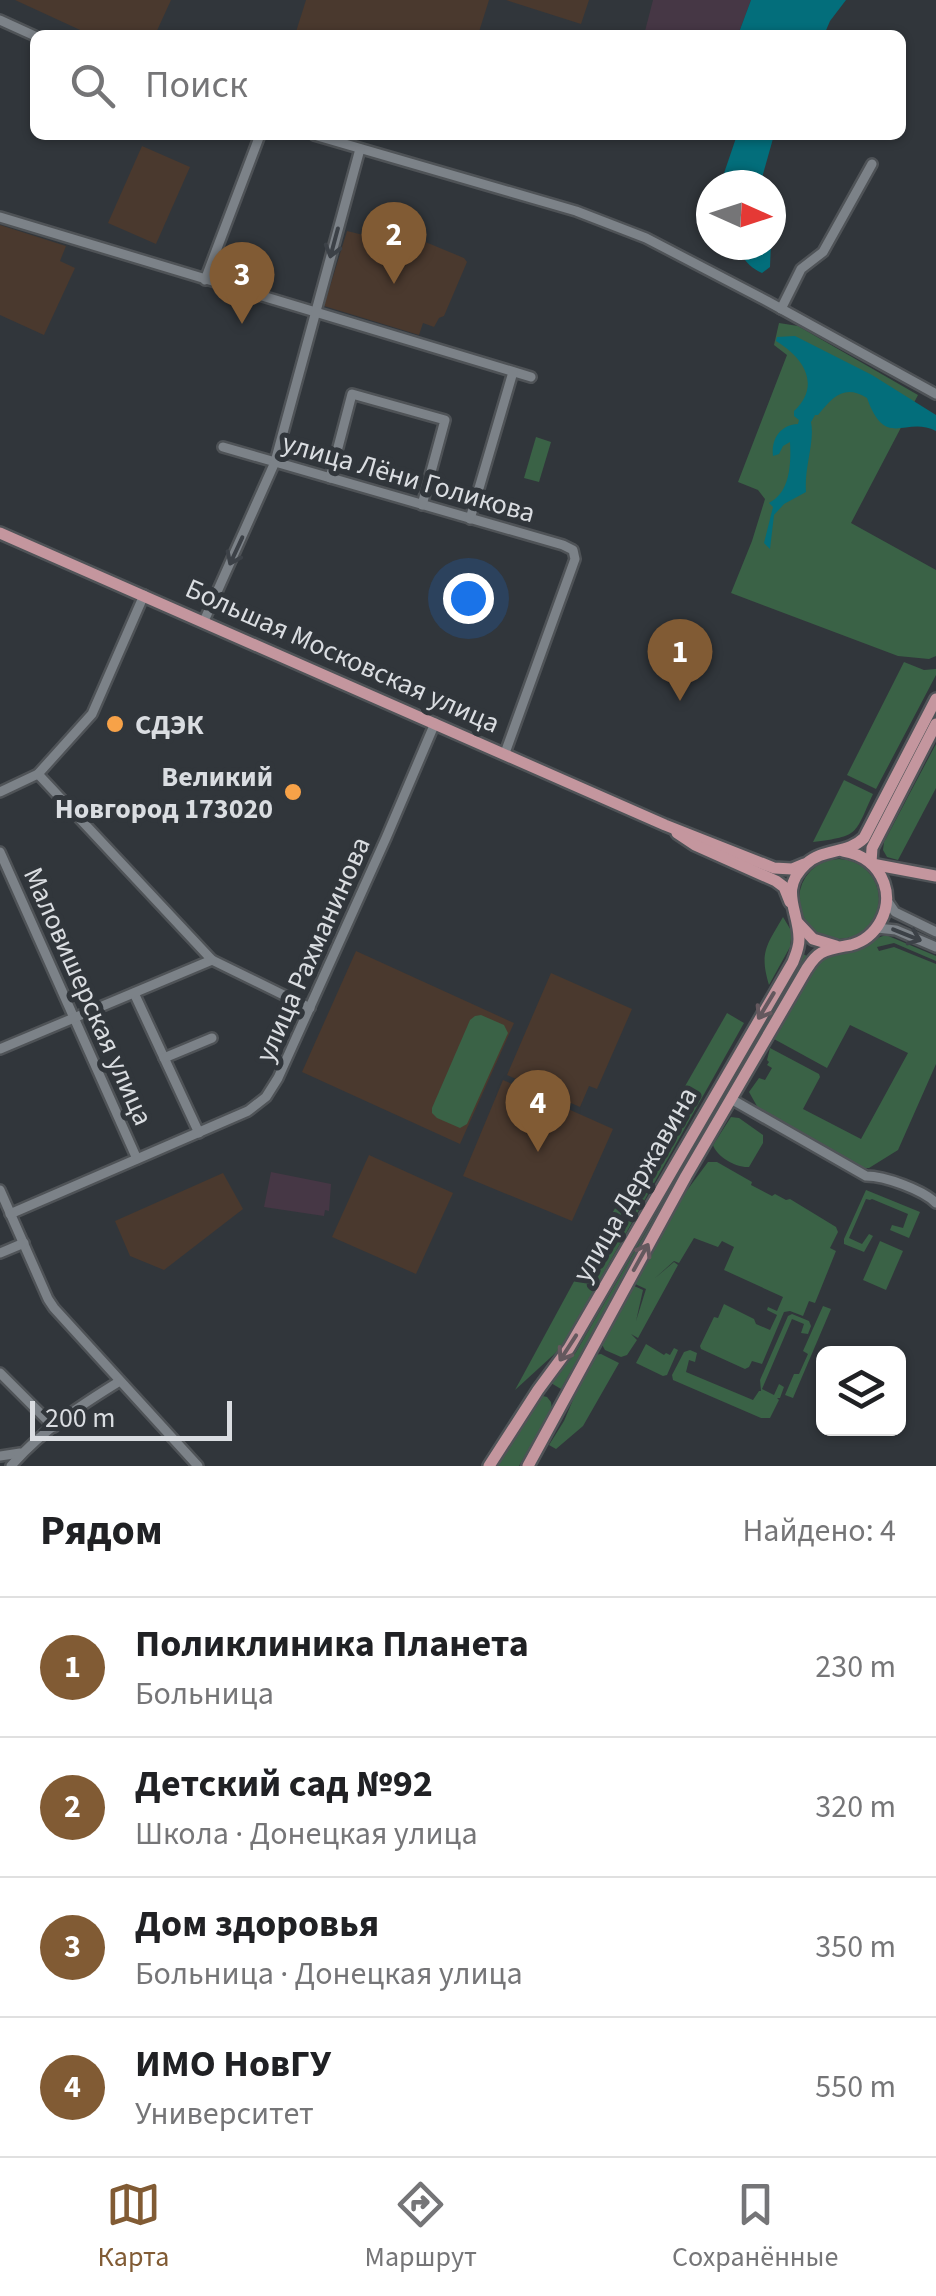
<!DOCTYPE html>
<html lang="ru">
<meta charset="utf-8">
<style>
:root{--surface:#fff;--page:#f2f2f2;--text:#202124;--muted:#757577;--line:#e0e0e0;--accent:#815b34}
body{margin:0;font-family:"Source Sans 3",sans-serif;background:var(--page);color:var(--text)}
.controls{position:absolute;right:30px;bottom:30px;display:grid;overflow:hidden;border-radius:15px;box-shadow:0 2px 8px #0004}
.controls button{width:90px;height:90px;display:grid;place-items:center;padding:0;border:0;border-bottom:2px solid var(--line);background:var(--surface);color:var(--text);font:50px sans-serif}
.compass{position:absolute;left:696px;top:170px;width:90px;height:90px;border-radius:50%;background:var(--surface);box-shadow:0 2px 8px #0004;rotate:93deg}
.scale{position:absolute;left:30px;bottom:25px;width:202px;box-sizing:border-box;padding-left:10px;border:5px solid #dadde1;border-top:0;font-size:28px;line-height:35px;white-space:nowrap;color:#dadde1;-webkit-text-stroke:8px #31363b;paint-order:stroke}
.you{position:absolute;left:468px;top:598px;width:35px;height:35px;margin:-25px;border:8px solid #fff;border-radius:50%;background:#1a73e8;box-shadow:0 0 0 15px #1a73e833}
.badge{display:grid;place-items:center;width:65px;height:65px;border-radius:50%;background:var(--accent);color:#fff;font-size:32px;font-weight:700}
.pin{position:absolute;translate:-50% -82px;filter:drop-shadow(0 2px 5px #0008)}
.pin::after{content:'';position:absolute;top:52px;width:35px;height:30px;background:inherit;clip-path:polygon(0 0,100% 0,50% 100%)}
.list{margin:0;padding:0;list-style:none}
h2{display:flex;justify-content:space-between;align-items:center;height:130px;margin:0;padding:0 40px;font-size:42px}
h2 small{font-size:32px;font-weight:400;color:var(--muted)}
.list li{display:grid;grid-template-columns:65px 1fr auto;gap:30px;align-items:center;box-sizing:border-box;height:140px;padding:0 40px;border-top:2px solid var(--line)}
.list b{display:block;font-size:38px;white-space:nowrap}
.list p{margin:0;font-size:32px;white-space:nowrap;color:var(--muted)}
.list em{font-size:32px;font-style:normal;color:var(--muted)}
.icon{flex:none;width:55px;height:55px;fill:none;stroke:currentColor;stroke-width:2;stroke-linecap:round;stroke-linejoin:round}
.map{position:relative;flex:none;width:936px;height:1466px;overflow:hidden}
.search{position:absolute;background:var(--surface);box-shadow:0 2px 8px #0004;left:30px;right:30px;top:30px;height:110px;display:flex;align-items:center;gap:25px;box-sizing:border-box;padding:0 35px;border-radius:15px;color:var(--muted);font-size:38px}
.sheet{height:690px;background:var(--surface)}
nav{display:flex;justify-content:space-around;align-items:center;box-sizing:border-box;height:140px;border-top:2px solid var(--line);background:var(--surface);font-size:28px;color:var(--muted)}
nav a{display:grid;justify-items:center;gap:5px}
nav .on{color:var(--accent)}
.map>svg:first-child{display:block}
.industrial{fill:#463745}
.education{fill:#4a392e}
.green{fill:#3a6246}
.water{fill:#036e7b}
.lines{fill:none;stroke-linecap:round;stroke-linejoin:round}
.minor-casing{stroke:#4f5357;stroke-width:14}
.major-casing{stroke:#4f5357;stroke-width:16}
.minor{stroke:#7c8288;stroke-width:9}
.major{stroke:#c4969e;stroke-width:11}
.oneway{stroke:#3c4147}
.oneway2{stroke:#64585e}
.poi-dot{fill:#f7a248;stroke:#31363b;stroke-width:4}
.labels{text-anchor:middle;stroke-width:10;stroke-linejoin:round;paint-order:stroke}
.street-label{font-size:28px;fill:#dadde1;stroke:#31363b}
.poi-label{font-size:28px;font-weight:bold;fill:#dadde1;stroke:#31363b;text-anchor:start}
</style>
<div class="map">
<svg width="936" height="1466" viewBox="0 0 936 1466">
<rect width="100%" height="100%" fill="#31363b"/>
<g class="industrial">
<polygon points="653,0 751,0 738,35 644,35"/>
<polygon points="271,1172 331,1184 329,1211 325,1210 324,1216 264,1207"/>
</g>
<g class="education">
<polygon points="15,0 171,0 155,35 91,35"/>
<polygon points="306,0 489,0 478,35 295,35"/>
<polygon points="506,0 589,0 581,24"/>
<polygon points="142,146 190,167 156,244 108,223"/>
<polygon points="0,225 66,246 60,261 75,268 44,335 0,315"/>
<polygon points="347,231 380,239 402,234 411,236 464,258 467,262 444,316 439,318 434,327 423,323 419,335 324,306"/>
<polygon points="356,951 514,1023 460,1144 302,1072"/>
<polygon points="551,973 632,1009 597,1089 589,1086 580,1107 507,1075"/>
<polygon points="503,1080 613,1129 572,1221 463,1176"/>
<polygon points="369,1155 453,1193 416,1274 332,1237"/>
<polygon points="223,1173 243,1209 164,1270 130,1256 115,1221"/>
</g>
<g class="green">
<polygon points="779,323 798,326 918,395 851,523 936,570 936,656 929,659 898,656 731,593 752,541 765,499 758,490 738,482 787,355 774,345"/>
<polygon points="536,437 551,442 539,482 524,478"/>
<polygon points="904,662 924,670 936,669 936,675 876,789 847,775"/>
<polygon points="936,744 936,788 898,860 887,857 883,850 884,842"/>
<path d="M844,780l29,14c-19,41 -13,42 -60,48z"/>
<circle cx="839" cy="899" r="40"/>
<path d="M783,917l9,15 -2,15 -21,38c-10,-33 -2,-40 14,-68z"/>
<polygon points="886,935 936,956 936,961 894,943 877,947 879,951 894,947 936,964 936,1064 898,1150 869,1168 863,1168 758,1108 749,1092 759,1078 765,1080 772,1068 767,1065 769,1062 767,1060 770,1048 819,1074 820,1077 803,1109 861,1139 908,1053 850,1025 827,1068 774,1039 817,961 834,954 856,951 871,940"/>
<polygon points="803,954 807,956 688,1163 686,1161"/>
<polygon points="727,1013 744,1023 562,1347 515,1390 590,1252"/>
<polygon points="481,1015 504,1025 508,1033 467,1124 460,1128 437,1118 432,1113 432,1108 470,1020 475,1016"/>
<path d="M731,1117l8,1 24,17v8l-14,24c-13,1 -32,-10 -36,-22z"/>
<polygon points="708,1162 717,1162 752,1182 751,1185 772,1196 775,1194 786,1200 790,1199 836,1227 838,1232 830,1248 836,1251 815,1303 809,1301 803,1316 790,1311 784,1312 762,1364 752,1361 749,1367 745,1369 701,1349 700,1346 714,1317 718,1318 724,1304 754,1319 756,1324 770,1330 777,1315 767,1310 768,1307 777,1311 783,1297 724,1270 734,1247 722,1241 718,1247 694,1238 679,1263 674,1261 654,1279 674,1262 678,1265 638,1338 631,1334 637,1340 627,1355 621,1357 605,1350 600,1341 632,1285 643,1290 636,1321 646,1289 633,1283 685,1193"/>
<polygon points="677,1178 679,1180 561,1389 551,1383 576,1352"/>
<polygon points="866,1190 920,1212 909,1238 890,1230 892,1225 903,1228 908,1214 872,1199 870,1200 866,1199 849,1238 862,1244 869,1234 873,1236 864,1252 844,1244 844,1239"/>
<polygon points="880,1241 903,1251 886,1290 863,1280"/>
<polygon points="823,1306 831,1309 793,1398 785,1395 794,1374 799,1374 808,1354 803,1351"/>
<polygon points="792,1314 809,1321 811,1326 808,1334 801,1333 804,1324 792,1319 762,1389 774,1395 779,1384 784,1387 780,1398 777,1398 779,1400 770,1418 761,1418 673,1380 672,1375 684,1352 690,1350 697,1353 695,1362 689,1360 686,1372 753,1400 759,1391 761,1391 760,1380 788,1316"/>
<polygon points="646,1344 664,1355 666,1353 670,1355 674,1348 678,1350 667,1375 663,1376 636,1363"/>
<polygon points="601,1354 619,1363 583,1426 556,1449 549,1445 564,1421 592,1355"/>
<polygon points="539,1395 547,1397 551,1402 552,1410 519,1466 496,1466"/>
</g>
<g class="water">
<polygon points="751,0 846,0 830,21 824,35 738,35"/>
<polygon points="737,135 774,135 760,185 720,185"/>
<path d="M771,243l-1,24 -8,6c-13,-6 -20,-14 -24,-28h33z"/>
<path d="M795,336l77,39 64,40v16c-31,-16 -50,20 -69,-33 -22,-14 -34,-2 -49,17h-3l-4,7c4,20 -7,45 -5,70l-22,12 -10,11 -4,34 -6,-6 9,-36 -4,-4c22,-11 22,-41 21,-61l-7,4 -4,8 -6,2c-2,-17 7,-31 25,-32l1,-4 -5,-4v-5c28,-26 9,-54 -18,-70l1,-4z"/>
</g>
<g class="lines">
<g class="minor-casing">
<g id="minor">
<polyline points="0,20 35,36"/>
<polyline points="314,135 576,211 646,238 767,301 936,394"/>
<polyline points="0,217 531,377"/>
<polyline points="205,280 260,135"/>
<polyline points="781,309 801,269 823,252 872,164"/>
<polyline points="223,447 563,545 573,550 575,559 505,753"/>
<polyline points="330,478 352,394 445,420 422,505"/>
<polyline points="470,519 513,372"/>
<polyline points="204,621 275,462 360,149"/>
<polyline points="38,774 212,960 310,1008"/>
<polyline points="0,792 38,774 92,714 144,595"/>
<polyline points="0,852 137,1159"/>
<polyline points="886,899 895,912 936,932"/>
<polyline points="877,928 896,930 936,947"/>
<polyline points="134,993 199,1133"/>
<polyline points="0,1049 212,960"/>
<polyline points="164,1058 212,1038"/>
<path d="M731,1099l135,77c19,0 57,14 70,27"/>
<polyline points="0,1190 48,1299 54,1308 198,1466"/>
<polyline points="10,1214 248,1111 266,1097 278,1078 386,838 435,723"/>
<polyline points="0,1253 24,1243"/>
<polyline points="0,1373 54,1427"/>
<polyline points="0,1456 20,1453"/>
<path d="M11,1466c30,-35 70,-61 109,-85"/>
</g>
</g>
<g class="major-casing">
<g id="major">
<polyline points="0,533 665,825 774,868 792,869 804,864"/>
<polyline points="677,833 695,845 776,881 784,887 790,902"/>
<polyline points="871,863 872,848 936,724"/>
<polyline points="872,864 936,876"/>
<polyline points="798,923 813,939 836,946"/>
<path d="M489,1466l49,-76 31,-42 224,-386c3,-8 6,-14 6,-23 0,-29 -21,-49 7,-75 17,-16 42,-10 58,-26l72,-139"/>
<path d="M528,1466l158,-290 120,-206c4,-6 8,-13 15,-17 9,-5 20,-6 30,-8 26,-7 42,-36 33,-62 -7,-19 -23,-29 -41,-32"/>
</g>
</g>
<use href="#minor" class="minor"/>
<use href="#major" class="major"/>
</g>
<defs><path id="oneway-shaft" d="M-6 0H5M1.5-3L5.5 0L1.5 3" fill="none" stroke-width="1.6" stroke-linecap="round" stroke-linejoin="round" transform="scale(2.5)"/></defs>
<g class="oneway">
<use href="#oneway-shaft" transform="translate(334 243) rotate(105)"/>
<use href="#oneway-shaft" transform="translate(236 551) rotate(115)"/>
<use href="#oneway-shaft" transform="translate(907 935) rotate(22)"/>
</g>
<g class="oneway2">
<use href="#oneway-shaft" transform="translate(766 1006) rotate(121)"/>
<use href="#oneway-shaft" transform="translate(641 1257) rotate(-61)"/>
<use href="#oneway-shaft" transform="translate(568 1348) rotate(123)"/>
</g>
<g class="poi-dot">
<circle cx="115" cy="724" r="10"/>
<circle cx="293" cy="792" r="10"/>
</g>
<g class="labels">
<g class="street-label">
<text transform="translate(409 477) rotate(16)" y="10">улица Лёни Голикова</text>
<text transform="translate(343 655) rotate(24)" y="10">Большая Московская улица</text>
<text transform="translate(312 949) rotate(-66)" y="10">улица Рахманинова</text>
<text transform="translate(89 996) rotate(66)" y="10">Маловишерская улица</text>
<text transform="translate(634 1184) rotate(-60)" y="10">улица Державина</text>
</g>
<g class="poi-label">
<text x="135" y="734">СДЭК</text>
<text x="273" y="786" text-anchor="end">Великий<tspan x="273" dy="32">Новгород 173020</tspan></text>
</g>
</g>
</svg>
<div class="controls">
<button><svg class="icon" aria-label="layers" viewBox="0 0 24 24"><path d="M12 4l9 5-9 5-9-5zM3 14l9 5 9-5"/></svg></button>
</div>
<svg class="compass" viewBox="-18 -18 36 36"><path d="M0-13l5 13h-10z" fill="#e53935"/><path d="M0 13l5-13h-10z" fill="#757577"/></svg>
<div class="scale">200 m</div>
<div class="you"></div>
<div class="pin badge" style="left:680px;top:701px">1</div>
<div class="pin badge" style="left:394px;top:284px">2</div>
<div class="pin badge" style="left:242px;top:324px">3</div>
<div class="pin badge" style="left:538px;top:1152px">4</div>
<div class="search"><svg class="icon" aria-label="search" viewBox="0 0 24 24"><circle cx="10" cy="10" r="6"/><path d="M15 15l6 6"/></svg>Поиск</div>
</div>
<section class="sheet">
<h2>Рядом<small>Найдено: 4</small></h2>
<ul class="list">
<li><span class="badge">1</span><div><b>Поликлиника Планета</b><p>Больница</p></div><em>230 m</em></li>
<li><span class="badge">2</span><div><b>Детский сад №92</b><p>Школа · Донецкая улица</p></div><em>320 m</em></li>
<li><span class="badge">3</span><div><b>Дом здоровья</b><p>Больница · Донецкая улица</p></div><em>350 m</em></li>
<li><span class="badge">4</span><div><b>ИМО НовГУ</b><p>Университет</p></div><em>550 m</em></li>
</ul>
</section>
<nav>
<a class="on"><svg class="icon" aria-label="map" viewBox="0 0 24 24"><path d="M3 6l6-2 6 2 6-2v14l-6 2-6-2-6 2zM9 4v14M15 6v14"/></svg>Карта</a>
<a><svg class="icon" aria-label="directions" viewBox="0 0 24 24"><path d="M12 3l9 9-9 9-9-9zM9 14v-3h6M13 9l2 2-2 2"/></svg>Маршрут</a>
<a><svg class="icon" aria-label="saved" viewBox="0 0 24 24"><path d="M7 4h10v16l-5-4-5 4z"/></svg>Сохранённые</a>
</nav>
